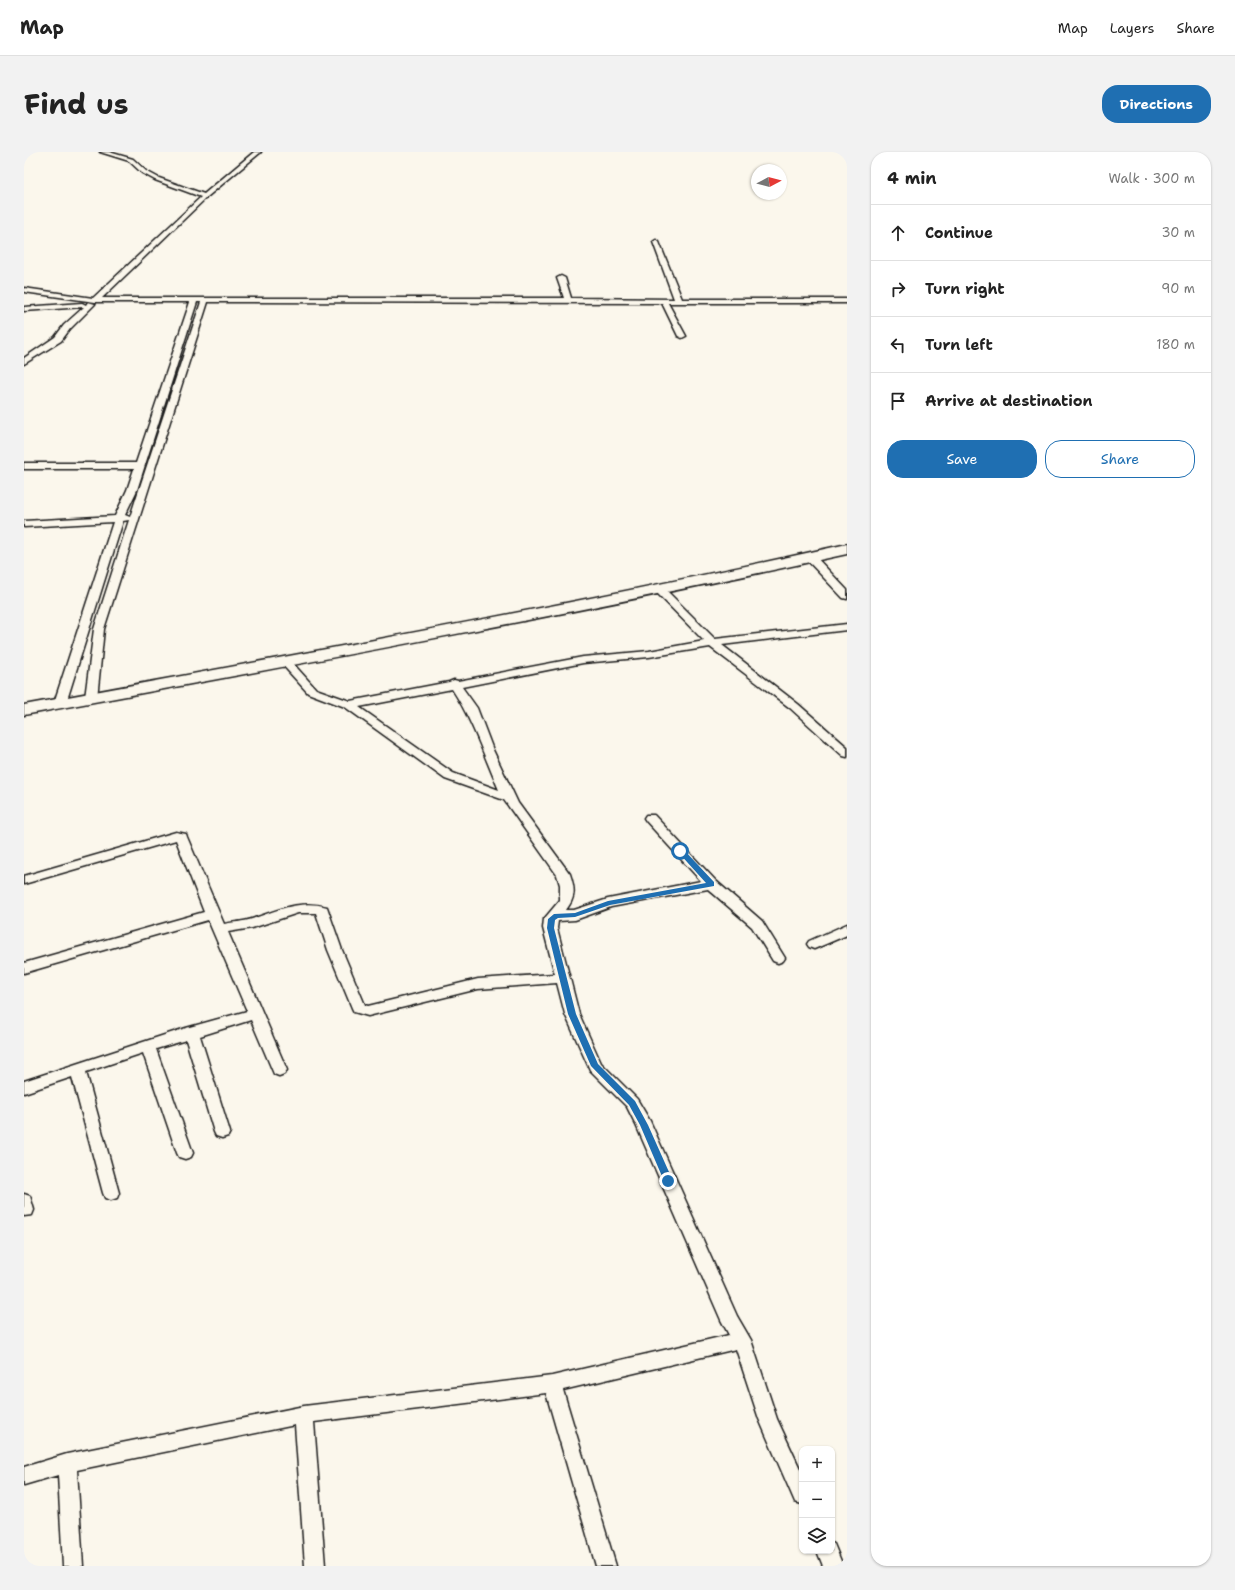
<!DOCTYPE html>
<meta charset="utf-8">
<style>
:root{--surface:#fff;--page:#f2f2f2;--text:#222;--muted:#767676;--line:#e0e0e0;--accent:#1f6fb2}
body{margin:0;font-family:"Shantell Sans",sans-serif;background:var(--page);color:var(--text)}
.controls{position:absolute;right:12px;bottom:12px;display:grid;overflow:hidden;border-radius:8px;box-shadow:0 1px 3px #0004}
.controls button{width:36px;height:36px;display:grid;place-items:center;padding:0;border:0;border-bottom:1px solid var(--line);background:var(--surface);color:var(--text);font:20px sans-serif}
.compass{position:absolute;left:727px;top:12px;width:36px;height:36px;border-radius:50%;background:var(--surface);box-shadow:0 1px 3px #0004;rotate:83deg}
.stop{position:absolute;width:12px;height:12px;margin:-9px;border:3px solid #1f6fb2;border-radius:50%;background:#fff}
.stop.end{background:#1f6fb2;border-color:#fff;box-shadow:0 1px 4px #0008}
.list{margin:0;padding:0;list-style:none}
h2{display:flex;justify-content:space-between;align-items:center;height:52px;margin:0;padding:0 16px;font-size:17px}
h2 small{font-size:13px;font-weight:400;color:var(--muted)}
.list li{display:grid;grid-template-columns:26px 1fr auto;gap:12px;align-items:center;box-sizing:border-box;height:56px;padding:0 16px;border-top:1px solid var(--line)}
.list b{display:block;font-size:15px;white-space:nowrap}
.list em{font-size:13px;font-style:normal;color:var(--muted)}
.actions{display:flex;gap:8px;padding:12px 16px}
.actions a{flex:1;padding:9px 0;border:1px solid var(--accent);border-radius:16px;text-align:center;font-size:14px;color:var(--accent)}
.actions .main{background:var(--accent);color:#fff}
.icon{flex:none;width:22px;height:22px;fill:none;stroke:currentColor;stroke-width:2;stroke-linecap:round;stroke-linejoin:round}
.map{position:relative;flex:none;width:823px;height:1414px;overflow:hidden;border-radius:16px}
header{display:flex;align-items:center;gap:24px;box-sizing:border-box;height:56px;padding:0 20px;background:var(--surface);border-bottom:1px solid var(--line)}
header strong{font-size:19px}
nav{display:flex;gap:22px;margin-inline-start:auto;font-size:14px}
.intro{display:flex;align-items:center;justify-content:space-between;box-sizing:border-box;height:96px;padding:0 24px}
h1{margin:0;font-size:28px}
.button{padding:10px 18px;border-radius:16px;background:var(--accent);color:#fff;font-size:14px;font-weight:700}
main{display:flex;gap:24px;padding:0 24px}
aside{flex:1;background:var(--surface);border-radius:16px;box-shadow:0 1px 3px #0004}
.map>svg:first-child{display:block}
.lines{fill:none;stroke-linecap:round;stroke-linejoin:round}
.minor-casing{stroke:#1c1c1c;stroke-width:3}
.primary-casing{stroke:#1c1c1c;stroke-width:3}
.minor{fill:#fbf7ec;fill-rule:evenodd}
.primary{fill:#fbf7ec;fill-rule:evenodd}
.route{fill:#1f6fb2}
</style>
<header>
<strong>Map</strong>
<nav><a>Map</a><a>Layers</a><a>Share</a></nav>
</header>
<div class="intro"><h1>Find us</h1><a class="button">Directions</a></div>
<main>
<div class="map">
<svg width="823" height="1414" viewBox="0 0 823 1414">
<rect width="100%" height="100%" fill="#fbf7ec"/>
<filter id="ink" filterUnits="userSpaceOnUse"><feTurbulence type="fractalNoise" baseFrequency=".025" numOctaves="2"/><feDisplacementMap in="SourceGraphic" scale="8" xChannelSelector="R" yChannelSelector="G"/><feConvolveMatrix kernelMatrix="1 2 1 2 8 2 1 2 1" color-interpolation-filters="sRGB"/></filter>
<g filter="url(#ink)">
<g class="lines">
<g class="minor-casing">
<g id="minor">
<path d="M76,0h9l24,7 13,12 13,7 45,16 50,-42h7l-54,45 -105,101h462l-7,-20 4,-2 4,2 6,20 103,1 -21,-57 3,-2 3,2 23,57h165v4h-179l18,33 -4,2 -4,-2 -16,-33 -454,-1 -104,327 -7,69 -6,3 -6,-3 9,-69 35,-109 -6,1 -57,182 -6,3 -6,-3 59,-181 -89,5v-6l91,-5 12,-26 7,-21h-110v-6h112l54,-161h-95l-71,-10v-4l69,10 108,-101 -46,-17 -13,-7 -13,-12zM173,150h4l-71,215 -5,-2 12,-25z"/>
<polygon points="64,150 71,152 46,177 37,189 0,212 0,206 31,185 40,173 60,155 0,159 0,155 58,151 62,153"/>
<polygon points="786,402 790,403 823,438 823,447 819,446 782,407 781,405 782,403"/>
<path d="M635,434l4,1 52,52 132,-15v6l-125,15 76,59 49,43v10l-4,-1 -53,-48 -80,-61 -61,10 -66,6 -121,24 15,21 16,42 25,53 52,71c5,15 6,23 -4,36h8l34,-11 93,-18 -55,-60 -2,-3 2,-3h8l62,66 46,40 23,37 -2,3 -5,2 -5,-2 -21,-34 -44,-38 -97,18 -36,13 -17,1 -1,7 22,86 22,49 36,36 13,22 87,195 14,24 26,79 25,54v31l-7,-2 -36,-83 -23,-70 -173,41 53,176h-20l-50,-173 -232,29 11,144h-20l-10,-141 -218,45 6,96h-20l-5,-91 -34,10v-18l43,-13 237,-48 248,-30 177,-41 -8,-15 -85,-195 -9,-18 -37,-37 -25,-56 -8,-31 -79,6 -110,27 -14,-4 -2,-4 -24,-58 -12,-37h-18l-46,15 -24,4 59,138 -3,4 -5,2 -5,-2 -23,-54 -51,16 30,96 -2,4 -6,2 -6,-2 -2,-4 -28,-92 -30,9 37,104 -2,4 -6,2 -6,-2 -2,-4 -34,-100 -57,19 33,121 -2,5 -6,2 -6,-2 -2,-5 -31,-116 -48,16v-12l162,-53 61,-17 -39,-91 -184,53v-10l180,-51 -28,-72 -152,44v-8l152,-44 10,2 1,3 37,87c9,-2 19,-2 28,-5 25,-8 47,-20 75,-12l15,43 23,55 3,1 110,-27 77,-5 -12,-46 1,-9 16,-19v-15l-3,-10 -53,-75 -59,-21 -100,-72 -37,-14 -29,-32 2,-2h8l27,30 34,12 99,-19 5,-2 4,1 125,-24 66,-6 55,-10 -49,-50 -1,-2zM428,537c20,30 32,67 47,101l-46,-17 -94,-66z"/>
<polygon points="823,772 823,783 790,797 785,795 783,792 785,789"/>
<polygon points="0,1042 6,1044 10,1058 8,1063 0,1064"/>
<polygon points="808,1391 810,1392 819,1414 799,1414 793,1399 808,1399"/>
</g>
</g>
<g class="primary-casing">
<path id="primary" d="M823,392v10c-273,60 -548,110 -823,161v-10c275,-51 550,-100 823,-161z"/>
</g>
<use href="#minor" class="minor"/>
<use href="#primary" class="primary"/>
</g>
</g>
<polygon class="route" points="654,697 659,697 690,730 690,734 586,753 551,765 534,766 531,768 530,776 552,862 574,912 611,949 624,973 649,1029 644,1032 640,1029 616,973 605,953 567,914 544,862 523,776 524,767 530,762 551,761 584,749 682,731 654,700"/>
</svg>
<div class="controls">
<button>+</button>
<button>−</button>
<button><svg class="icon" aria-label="layers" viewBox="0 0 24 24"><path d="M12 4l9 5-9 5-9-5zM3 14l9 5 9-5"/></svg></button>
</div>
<svg class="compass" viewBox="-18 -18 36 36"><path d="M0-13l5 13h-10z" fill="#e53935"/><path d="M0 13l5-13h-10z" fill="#767676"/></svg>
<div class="stop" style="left:656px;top:699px"></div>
<div class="stop end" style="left:644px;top:1029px"></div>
</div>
<aside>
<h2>4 min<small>Walk · 300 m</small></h2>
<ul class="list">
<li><svg class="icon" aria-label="ahead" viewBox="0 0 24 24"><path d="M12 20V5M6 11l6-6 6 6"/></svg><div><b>Continue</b></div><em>30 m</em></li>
<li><svg class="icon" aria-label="right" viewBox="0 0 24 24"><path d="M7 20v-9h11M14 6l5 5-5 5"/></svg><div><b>Turn right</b></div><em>90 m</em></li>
<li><svg class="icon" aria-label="left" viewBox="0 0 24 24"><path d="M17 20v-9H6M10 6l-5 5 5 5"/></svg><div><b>Turn left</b></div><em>180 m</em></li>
<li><svg class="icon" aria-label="arrive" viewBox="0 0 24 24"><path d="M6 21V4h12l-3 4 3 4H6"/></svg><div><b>Arrive at destination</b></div></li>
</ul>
<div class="actions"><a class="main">Save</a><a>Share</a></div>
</aside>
</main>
